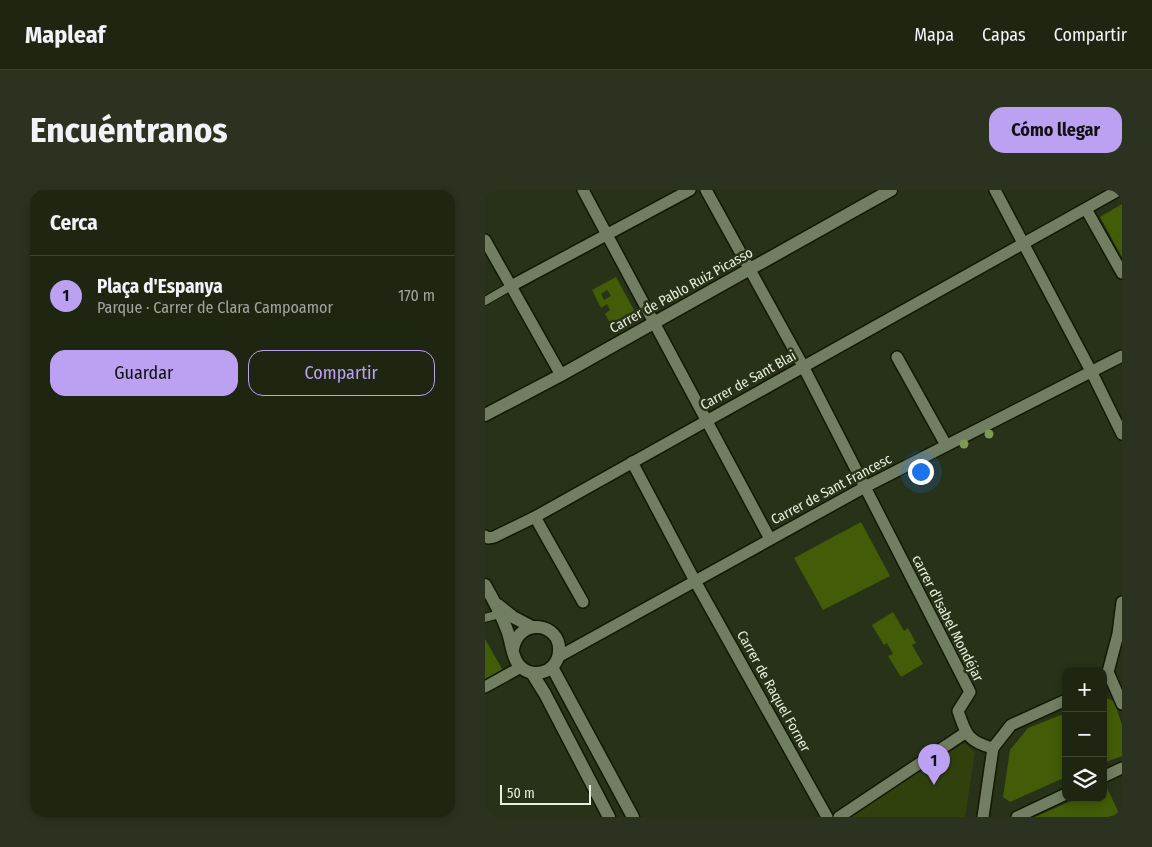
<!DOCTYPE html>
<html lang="es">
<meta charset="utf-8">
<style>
:root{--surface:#1e2612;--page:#2b3220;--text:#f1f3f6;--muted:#a1a59f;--line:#3c4332;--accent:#bca0f2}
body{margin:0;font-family:"Fira Sans Condensed",sans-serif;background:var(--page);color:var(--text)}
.controls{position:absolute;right:15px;bottom:15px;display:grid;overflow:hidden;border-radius:10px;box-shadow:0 2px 8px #0003}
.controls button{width:45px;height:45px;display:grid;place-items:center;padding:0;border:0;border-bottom:1px solid var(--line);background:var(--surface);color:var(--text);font:25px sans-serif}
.scale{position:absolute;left:15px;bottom:12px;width:91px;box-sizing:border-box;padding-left:5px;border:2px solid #e7eede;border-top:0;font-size:14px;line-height:18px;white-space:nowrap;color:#e7eede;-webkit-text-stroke:4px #283218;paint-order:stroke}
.you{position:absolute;left:435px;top:281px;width:18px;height:18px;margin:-12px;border:4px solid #fff;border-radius:50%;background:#1a73e8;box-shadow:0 0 0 8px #1a73e833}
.badge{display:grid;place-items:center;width:32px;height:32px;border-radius:50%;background:var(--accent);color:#111;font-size:16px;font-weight:700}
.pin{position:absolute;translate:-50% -41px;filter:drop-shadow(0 1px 2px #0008)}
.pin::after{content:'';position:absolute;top:26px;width:18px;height:15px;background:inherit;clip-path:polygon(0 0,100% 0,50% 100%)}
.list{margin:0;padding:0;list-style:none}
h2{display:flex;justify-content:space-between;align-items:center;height:65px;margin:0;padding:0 20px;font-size:21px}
h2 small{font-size:16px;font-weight:400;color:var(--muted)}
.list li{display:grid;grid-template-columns:32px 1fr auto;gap:15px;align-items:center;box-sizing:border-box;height:80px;padding:0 20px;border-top:1px solid var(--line)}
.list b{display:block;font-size:19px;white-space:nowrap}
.list p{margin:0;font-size:16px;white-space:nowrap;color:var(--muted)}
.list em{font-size:16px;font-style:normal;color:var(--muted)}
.actions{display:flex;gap:10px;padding:15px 20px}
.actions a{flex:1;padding:11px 0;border:1px solid var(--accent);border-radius:15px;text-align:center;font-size:18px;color:var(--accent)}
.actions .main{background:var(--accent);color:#111}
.icon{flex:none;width:28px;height:28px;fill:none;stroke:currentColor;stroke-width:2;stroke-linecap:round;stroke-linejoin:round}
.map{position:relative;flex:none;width:637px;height:627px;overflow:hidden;border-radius:15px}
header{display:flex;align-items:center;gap:30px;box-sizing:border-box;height:70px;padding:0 25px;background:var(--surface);border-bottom:1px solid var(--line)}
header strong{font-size:24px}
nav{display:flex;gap:28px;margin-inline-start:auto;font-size:18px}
.intro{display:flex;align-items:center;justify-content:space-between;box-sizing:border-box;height:120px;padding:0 30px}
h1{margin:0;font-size:35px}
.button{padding:12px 22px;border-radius:15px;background:var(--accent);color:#111;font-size:18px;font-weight:700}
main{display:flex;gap:30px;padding:0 30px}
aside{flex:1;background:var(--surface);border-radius:15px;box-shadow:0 2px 8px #0003}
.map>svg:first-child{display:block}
.green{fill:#30410e}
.building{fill:#435c07;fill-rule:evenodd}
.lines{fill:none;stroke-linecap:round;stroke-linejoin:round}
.pedestrian-casing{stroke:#111902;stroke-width:10}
.minor-casing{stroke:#111902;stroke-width:14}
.tertiary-casing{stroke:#111902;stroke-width:15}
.pedestrian{stroke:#727e61;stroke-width:8}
.minor{stroke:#727e61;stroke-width:11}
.tertiary{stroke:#727e61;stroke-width:12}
.tree{fill:#7f9954}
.labels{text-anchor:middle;stroke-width:5;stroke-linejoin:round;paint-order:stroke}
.street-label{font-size:14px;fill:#e7eede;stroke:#283218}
</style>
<header>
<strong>Mapleaf</strong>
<nav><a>Mapa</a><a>Capas</a><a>Compartir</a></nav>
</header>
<div class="intro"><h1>Encuéntranos</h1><a class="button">Cómo llegar</a></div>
<main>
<aside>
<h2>Cerca<small></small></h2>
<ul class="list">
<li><span class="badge">1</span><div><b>Plaça d'Espanya</b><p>Parque · Carrer de Clara Campoamor</p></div><em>170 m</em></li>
</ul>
<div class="actions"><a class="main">Guardar</a><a>Compartir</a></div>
</aside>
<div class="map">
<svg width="637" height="627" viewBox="0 0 637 627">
<rect width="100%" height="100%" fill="#283218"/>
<polygon class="green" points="479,553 490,562 480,627 362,627"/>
<g class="building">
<polygon points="637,14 637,67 615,27"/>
<path d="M131,87l18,33 -2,5 -20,11 -7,-12 5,-4 -3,-6 -6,4 -9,-18zM122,100l4,6 -7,4 -3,-6z"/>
<polygon points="376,332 405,386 338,420 309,368"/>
<polygon points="408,422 419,441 423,438 431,453 427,455 438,474 416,487 403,466 408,464 402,453 399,455 387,435"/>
<polygon points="0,449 20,484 0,495"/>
<polygon points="618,507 629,511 637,535 637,566 618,573"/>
<polygon points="581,523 581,587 525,612 518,607 525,560 543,538"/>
<polygon points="621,596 636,627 550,627 593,608 618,608 618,597"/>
</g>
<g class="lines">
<g class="pedestrian-casing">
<g id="pedestrian">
<polyline points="0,111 26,96"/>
<polyline points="0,428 15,424"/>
</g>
</g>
<g class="minor-casing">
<g id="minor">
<polyline points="98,0 285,349"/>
<path d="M221,0l97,176 167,326 -12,19c8,23 10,31 35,37"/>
<polyline points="510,0 607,183 637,244"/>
<polyline points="601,19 637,83"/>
<polyline points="0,50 76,185"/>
<polyline points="26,96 205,0"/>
<polyline points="412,167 461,255"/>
<polyline points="147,272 210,391 342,627"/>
<polyline points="50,327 98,412"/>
<polyline points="0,346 3,348 9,347 50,327 634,0"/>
<polyline points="73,467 380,297 637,166"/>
<polyline points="623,482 637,514"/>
<polyline points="618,485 623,482 633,444 637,412"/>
<polyline points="0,497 36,477"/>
<polyline points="618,587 637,578"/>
<polyline points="354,627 480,543"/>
<polyline points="498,627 508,558 526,535 581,510"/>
<polyline points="532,627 581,604"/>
</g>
</g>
<g class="tertiary-casing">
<g id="tertiary">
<polyline points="0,225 76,185 406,0"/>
<path d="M0,395c8,14 16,29 22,45 6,15 4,36 22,42 6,2 13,1 19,-2 7,-4 11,-12 11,-19 2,-28 -40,-35 -46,-2"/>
<polyline points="13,415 28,427 47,437"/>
<polyline points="67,477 148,627"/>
<polyline points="47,483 60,504 124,627"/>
</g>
</g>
<use href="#pedestrian" class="pedestrian"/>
<use href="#minor" class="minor"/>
<use href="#tertiary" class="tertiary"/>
</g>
<g class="tree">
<circle cx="504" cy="244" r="4.5"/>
<circle cx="479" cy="254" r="4.5"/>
</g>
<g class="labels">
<g class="street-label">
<text transform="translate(196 100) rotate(-29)" y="5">Carrer de Pablo Ruiz Picasso</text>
<text transform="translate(263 190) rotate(-29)" y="5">Carrer de Sant Blai</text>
<text transform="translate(346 299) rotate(-28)" y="5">Carrer de Sant Francesc</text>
<text transform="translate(463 428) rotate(63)" y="5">carrer d'Isabel Mondéjar</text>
<text transform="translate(289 501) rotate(61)" y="5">Carrer de Raquel Forner</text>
</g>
</g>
</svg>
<div class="controls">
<button>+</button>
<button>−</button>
<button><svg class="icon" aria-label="layers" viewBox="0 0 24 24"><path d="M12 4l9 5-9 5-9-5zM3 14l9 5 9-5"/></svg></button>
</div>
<div class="scale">50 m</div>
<div class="you"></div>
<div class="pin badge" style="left:449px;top:595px">1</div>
</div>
</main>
